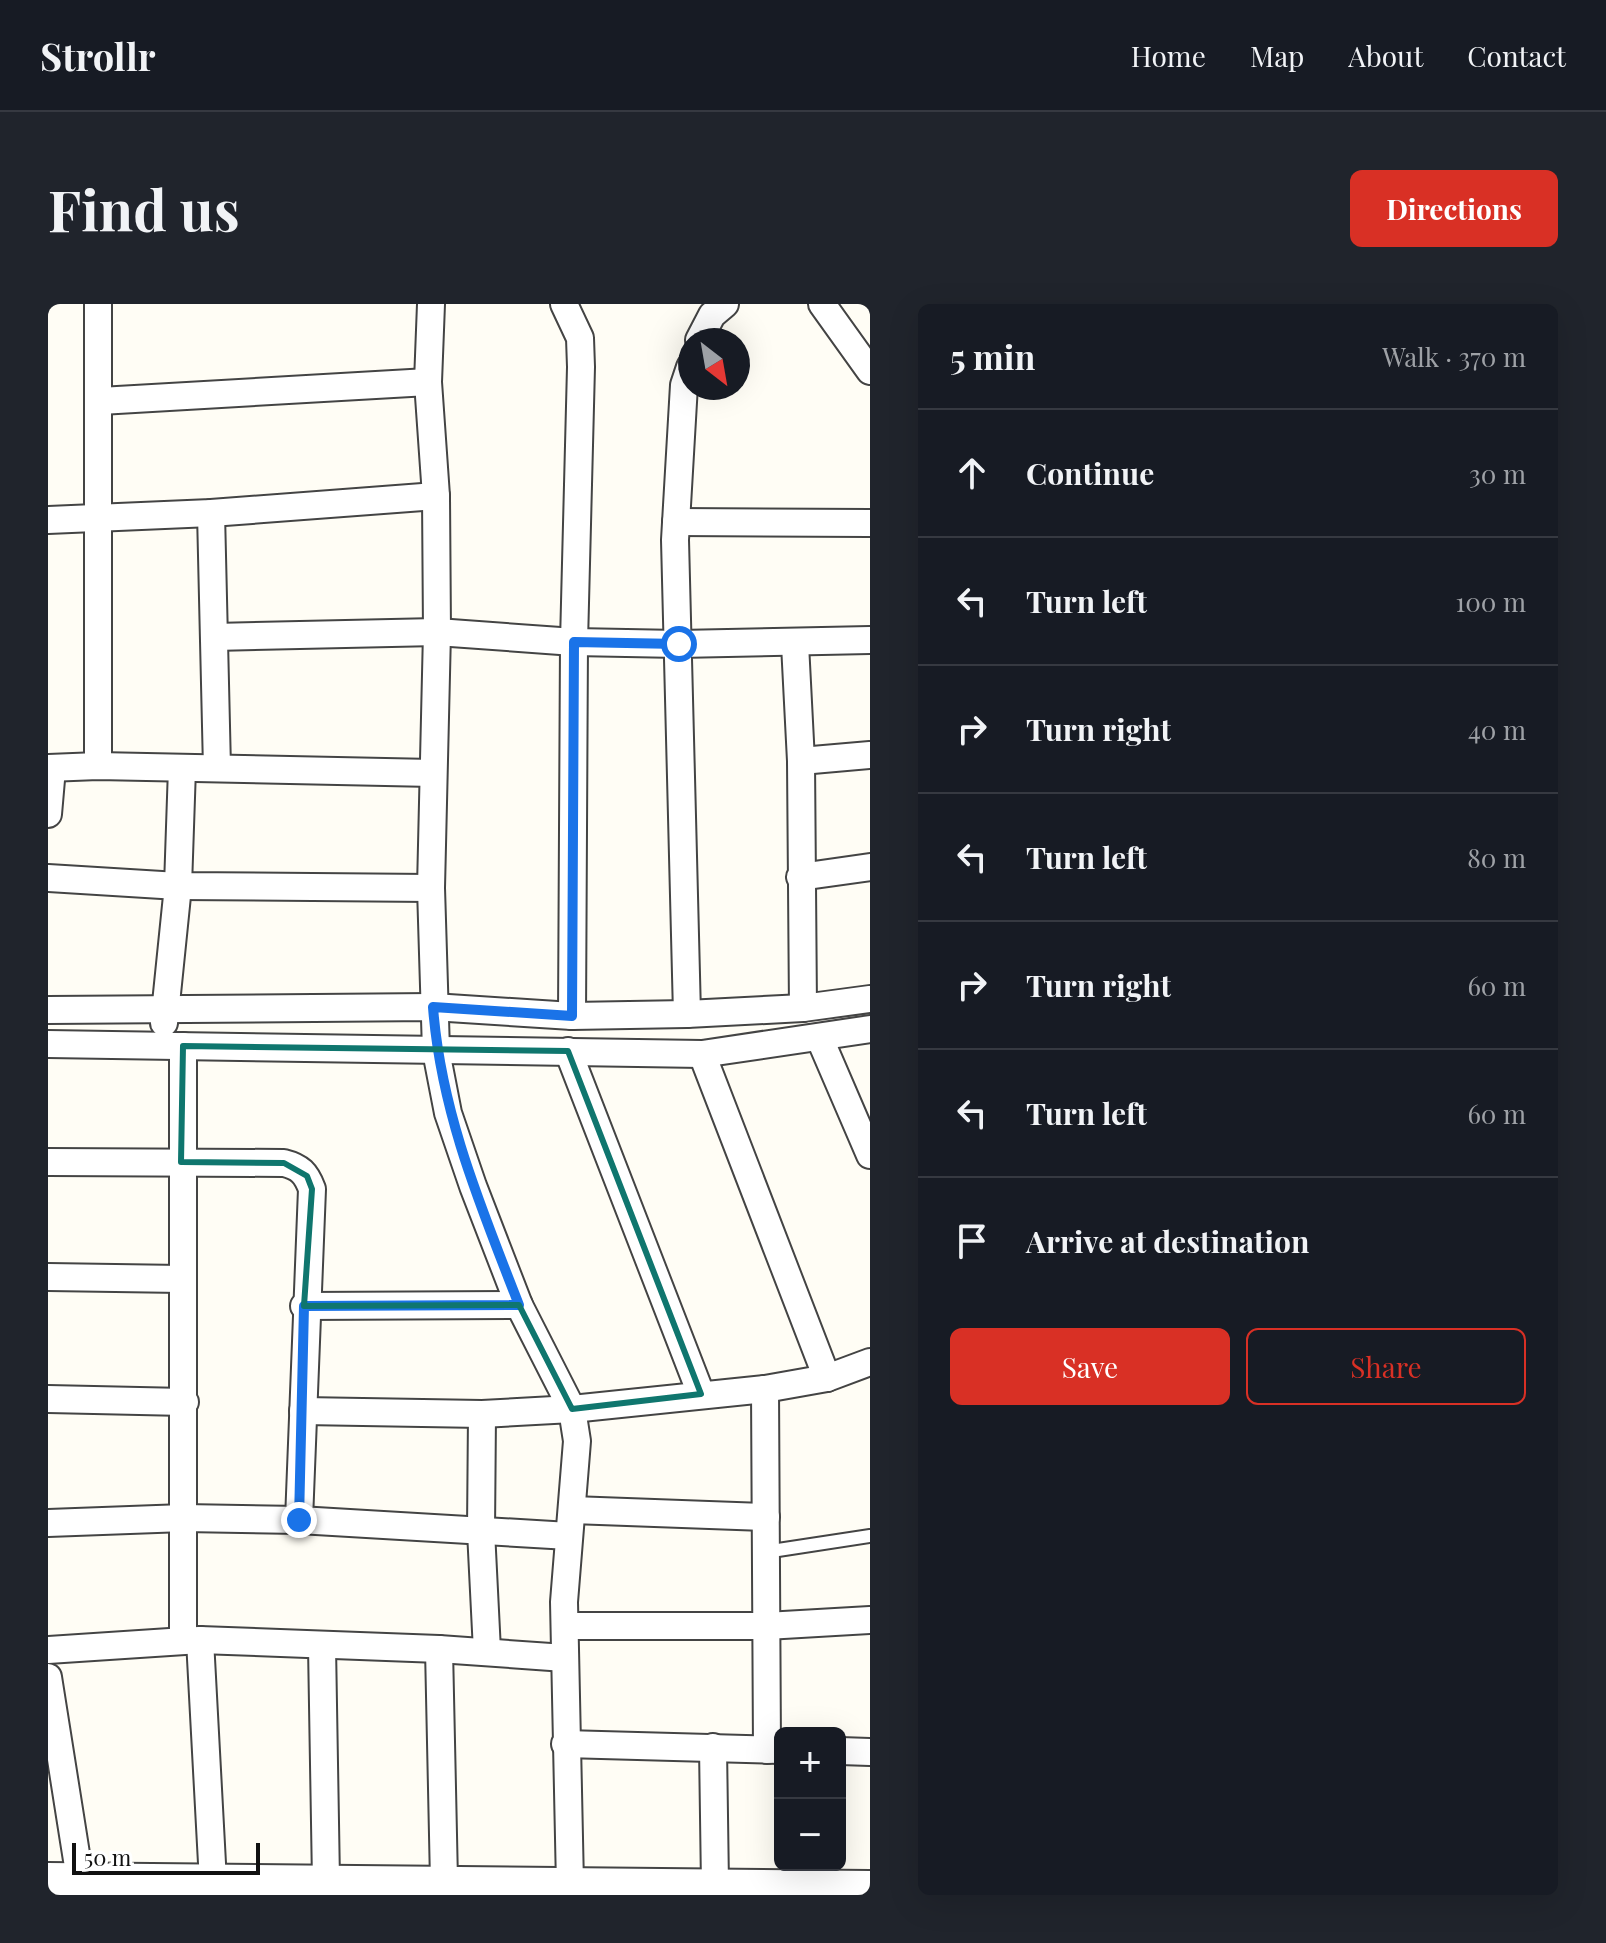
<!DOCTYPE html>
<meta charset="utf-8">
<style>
:root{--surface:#171b24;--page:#20242c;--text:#f1f3f6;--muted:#9ea1a6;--line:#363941;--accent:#d93025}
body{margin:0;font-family:"Playfair Display",serif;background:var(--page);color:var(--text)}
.controls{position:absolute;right:24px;bottom:24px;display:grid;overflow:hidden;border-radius:12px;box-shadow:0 8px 32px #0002}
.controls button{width:72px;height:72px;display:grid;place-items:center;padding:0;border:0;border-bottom:2px solid var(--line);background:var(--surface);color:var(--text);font:40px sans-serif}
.compass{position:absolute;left:630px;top:24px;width:72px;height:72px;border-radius:50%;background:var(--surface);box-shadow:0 8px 32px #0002;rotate:149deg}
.scale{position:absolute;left:24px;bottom:20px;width:188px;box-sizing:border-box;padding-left:8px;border:4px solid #111;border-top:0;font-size:22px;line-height:28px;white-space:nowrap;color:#111;-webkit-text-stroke:6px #fff;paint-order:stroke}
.stop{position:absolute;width:24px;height:24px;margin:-18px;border:6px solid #1a73e8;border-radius:50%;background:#fff}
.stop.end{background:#1a73e8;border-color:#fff;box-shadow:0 2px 8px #0008}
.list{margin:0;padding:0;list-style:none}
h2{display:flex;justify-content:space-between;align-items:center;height:104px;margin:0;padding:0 32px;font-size:34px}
h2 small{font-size:26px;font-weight:400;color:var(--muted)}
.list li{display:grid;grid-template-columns:52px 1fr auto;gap:24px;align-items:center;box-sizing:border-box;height:128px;padding:0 32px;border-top:2px solid var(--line)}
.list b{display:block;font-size:30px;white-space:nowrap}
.list em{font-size:26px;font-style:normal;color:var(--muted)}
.actions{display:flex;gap:16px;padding:24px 32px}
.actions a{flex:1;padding:18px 0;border:2px solid var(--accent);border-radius:12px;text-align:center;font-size:28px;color:var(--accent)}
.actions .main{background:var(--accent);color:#fff}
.icon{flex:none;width:44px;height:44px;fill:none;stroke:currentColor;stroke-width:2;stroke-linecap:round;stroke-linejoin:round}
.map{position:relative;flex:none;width:822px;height:1591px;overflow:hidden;border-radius:12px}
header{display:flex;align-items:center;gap:48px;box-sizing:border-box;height:112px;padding:0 40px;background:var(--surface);border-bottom:2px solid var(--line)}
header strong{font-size:38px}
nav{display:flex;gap:44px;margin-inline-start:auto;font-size:28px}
.intro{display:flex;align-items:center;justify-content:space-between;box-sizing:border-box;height:192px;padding:0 48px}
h1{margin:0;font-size:56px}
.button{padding:20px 36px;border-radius:12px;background:var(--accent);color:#fff;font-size:28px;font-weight:700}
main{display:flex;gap:48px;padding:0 48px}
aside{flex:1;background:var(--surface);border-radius:12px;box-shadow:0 8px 32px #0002}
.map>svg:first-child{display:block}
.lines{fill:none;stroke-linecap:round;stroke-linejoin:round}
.service-casing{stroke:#444;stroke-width:16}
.minor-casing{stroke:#444;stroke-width:30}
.tertiary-casing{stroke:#444;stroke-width:36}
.service{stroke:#fff;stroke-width:12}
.minor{stroke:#fff;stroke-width:26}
.tertiary{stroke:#fff;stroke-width:32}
.route{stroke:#1a73e8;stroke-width:10}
.marked{fill:none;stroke:#0f766e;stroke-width:6;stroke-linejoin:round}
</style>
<header>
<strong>Strollr</strong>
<nav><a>Home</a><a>Map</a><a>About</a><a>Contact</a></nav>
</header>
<div class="intro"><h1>Find us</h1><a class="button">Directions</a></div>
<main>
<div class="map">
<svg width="822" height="1591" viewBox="0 0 822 1591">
<rect width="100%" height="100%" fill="#fffdf5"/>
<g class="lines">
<g class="service-casing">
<polyline id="service" points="717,1248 822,1232"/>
</g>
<g class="minor-casing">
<g id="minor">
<polyline points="50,0 50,462"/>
<polyline points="383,0 380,78 388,192 389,328 383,584 388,747 400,809 425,882 471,1001 524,1105 529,1137 516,1298 522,1581 520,1591"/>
<polyline points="516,0 532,34 533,63 526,338 524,712"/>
<polyline points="774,0 822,67"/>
<polyline points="651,36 664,11 677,0"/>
<polyline points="52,97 380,78"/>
<polyline points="163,209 169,464"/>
<polyline points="0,216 163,209 388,192"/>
<polyline points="628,218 822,219"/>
<polyline points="166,333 389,328 526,338 631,340 822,336"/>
<polyline points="747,340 753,457 755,704"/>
<polyline points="753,457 822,451"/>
<polyline points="0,464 50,462 385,469"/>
<polyline points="0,510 4,464"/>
<polyline points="752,573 822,563"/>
<polyline points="0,574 130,582 383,584"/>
<polyline points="0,706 385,703 524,712 639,710 755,704 822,695"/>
<polyline points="639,710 627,236 636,81 642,63"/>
<polyline points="116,719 130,582 134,464"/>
<polyline points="772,735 822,851"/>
<polyline points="0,740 654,750 822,725"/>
<polyline points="520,747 653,1090"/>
<polyline points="654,750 779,1074"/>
<path d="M0,858l236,1c16,4 22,10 28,26l-13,331"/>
<polyline points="0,973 134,975"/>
<polyline points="256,1002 471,1001"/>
<polyline points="717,1085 719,1446"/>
<polyline points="0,1095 137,1098"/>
<polyline points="255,1107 434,1110 524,1105 717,1085 779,1074 822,1058"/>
<polyline points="434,1110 433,1227 439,1347"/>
<polyline points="524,1206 718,1213"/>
<polyline points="0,1219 136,1214 251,1216 521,1232"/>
<polyline points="517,1322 718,1322 822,1316"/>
<polyline points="135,1336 135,742"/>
<polyline points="152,1336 165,1578"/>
<polyline points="274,1342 278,1577"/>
<polyline points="391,1345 396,1577"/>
<polyline points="0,1346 152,1336 391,1345 517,1354"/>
<polyline points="0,1373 32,1575"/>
<polyline points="517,1440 732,1446"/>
<polyline points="665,1443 667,1581"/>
<polyline points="792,1447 822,1448"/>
</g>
</g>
<g class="tertiary-casing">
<polyline id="tertiary" points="0,1575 822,1583"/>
</g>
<use href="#service" class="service"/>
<use href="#minor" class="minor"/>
<use href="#tertiary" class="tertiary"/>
</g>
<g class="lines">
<path class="route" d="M251,1216l5,-214 215,-1c-38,-98 -78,-192 -86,-298l139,9 2,-374 105,2"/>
</g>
<path class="marked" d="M135,742l385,5 133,343 -129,15 -53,-104 -215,1 8,-117 -5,-13 -23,-13 -103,-1z"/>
</svg>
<div class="controls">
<button>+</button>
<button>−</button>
</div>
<svg class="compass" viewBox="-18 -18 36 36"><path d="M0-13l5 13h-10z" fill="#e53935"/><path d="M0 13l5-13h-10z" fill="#9ea1a6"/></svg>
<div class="scale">50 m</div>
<div class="stop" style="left:631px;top:340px"></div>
<div class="stop end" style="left:251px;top:1216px"></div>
</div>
<aside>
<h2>5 min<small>Walk · 370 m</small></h2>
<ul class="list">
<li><svg class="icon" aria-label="ahead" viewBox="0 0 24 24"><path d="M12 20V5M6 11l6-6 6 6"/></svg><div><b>Continue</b></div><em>30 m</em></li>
<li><svg class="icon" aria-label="left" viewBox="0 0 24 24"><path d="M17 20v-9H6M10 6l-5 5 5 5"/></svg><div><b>Turn left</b></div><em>100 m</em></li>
<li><svg class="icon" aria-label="right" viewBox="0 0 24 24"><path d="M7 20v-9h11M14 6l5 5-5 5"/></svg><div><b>Turn right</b></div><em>40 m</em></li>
<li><svg class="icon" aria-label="left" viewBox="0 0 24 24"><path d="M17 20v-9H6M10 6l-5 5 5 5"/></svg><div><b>Turn left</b></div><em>80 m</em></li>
<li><svg class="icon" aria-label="right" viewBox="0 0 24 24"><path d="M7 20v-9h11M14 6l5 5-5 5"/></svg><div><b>Turn right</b></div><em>60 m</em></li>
<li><svg class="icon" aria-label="left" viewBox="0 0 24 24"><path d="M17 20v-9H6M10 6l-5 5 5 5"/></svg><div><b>Turn left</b></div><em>60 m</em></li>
<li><svg class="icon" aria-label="arrive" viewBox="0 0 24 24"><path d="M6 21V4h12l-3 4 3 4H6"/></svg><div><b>Arrive at destination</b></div></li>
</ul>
<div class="actions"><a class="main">Save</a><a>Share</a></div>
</aside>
</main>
